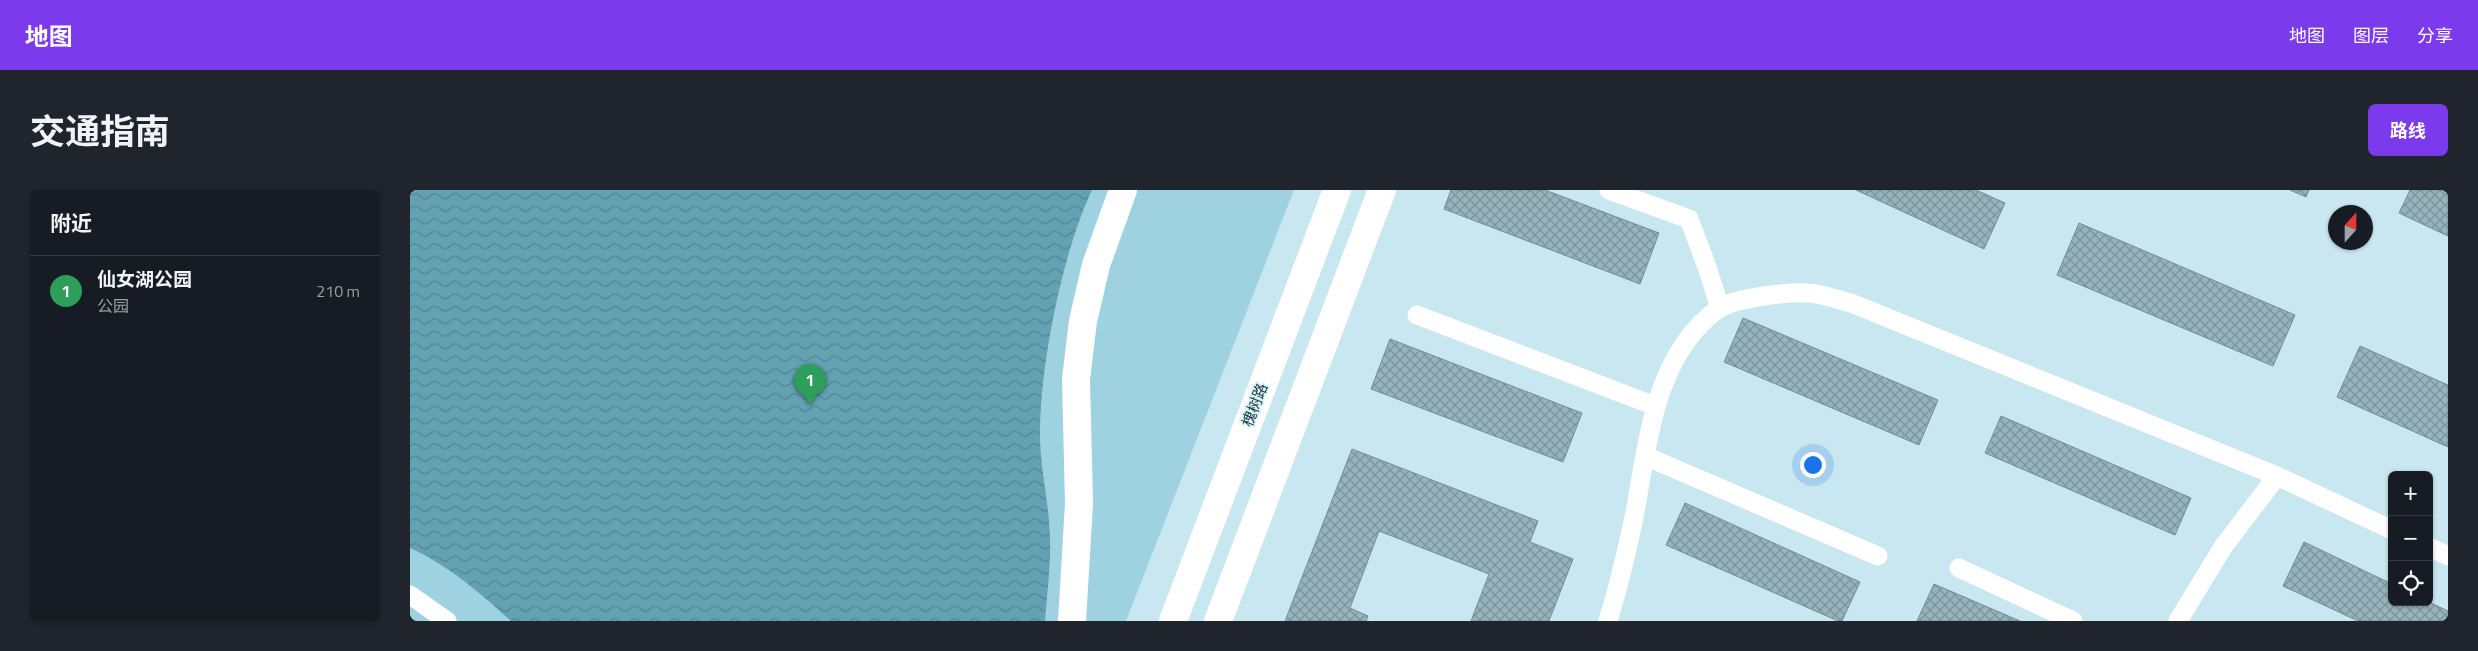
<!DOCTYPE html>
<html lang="zh">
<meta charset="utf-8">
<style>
:root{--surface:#171b24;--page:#20242c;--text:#f1f3f6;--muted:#9ea1a6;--line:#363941;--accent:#7c3aed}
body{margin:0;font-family:"Titillium Web","Noto Sans SC",sans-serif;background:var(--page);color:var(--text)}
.controls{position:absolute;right:15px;bottom:15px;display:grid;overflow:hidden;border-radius:8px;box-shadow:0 1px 4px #0004}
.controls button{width:45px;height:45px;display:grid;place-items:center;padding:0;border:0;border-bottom:1px solid var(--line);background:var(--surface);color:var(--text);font:25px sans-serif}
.compass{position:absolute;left:1918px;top:15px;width:45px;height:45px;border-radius:50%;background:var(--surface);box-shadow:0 1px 4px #0004;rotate:21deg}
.you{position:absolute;left:1402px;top:274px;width:18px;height:18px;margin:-12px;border:4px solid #fff;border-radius:50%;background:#1a73e8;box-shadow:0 0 0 8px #1a73e833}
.badge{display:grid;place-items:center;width:32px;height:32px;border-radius:50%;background:var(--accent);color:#fff;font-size:16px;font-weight:700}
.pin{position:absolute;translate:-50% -41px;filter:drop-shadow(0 1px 2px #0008)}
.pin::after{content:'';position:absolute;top:26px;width:18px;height:15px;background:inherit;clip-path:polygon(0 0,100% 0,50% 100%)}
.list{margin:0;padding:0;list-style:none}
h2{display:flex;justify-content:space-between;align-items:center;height:65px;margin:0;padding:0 20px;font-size:21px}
h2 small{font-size:16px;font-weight:400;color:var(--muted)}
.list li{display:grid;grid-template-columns:32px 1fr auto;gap:15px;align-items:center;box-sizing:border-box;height:70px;padding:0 20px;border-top:1px solid var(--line)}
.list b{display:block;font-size:19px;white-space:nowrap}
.list p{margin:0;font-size:16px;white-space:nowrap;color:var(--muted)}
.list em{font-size:16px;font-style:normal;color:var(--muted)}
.icon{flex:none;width:28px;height:28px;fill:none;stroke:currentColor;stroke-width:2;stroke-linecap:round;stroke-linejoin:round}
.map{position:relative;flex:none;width:2038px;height:431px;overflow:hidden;border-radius:8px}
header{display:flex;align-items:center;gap:30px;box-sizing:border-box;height:70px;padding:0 25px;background:var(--accent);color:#fff}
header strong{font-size:24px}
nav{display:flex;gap:28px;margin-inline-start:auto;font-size:18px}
.intro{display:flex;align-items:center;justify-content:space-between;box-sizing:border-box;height:120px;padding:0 30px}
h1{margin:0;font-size:35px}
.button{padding:12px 22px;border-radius:8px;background:var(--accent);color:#fff;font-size:18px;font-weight:700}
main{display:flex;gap:30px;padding:0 30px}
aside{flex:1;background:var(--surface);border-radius:8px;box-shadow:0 1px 4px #0004}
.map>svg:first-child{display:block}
.green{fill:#9fd2e0}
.water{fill:url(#water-waves)}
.building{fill:url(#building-cross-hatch);stroke:#728e96}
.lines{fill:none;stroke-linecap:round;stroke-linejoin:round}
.lane{stroke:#fff;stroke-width:19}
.street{stroke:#fff;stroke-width:28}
.labels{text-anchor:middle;stroke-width:4;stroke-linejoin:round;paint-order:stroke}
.street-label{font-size:15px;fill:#2b373a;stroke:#d6f5fd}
</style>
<header>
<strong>地图</strong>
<nav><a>地图</a><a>图层</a><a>分享</a></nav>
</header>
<div class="intro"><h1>交通指南</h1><a class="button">路线</a></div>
<main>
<aside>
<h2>附近<small></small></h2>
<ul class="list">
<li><span class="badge" style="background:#2e9e5b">1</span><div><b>仙女湖公园</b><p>公园</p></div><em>210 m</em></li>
</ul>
</aside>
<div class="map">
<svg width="2038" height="431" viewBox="0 0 2038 431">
<defs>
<pattern id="water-waves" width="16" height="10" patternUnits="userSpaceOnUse" patternTransform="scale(1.25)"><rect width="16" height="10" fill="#63a2b3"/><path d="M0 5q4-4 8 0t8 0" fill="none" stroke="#528593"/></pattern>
<pattern id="building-cross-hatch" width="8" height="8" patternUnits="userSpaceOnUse" patternTransform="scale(1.25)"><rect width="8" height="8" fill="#97b4bc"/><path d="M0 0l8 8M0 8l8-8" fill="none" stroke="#7b939a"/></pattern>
</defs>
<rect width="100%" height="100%" fill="#c9e7f0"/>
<polygon class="green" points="0,0 884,0 716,431 0,431"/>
<path class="water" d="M0,0h682c-30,63 -53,179 -52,249 1,33 9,65 10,98 1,28 -3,57 -5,84h-534c-31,-28 -63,-56 -101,-73z"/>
<g class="building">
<polygon points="1041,0 1135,0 1249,43 1230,94 1034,19"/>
<polygon points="1446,0 1566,0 1595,13 1574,59"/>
<polygon points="1880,0 1899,0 1896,7"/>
<polygon points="2000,0 2038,0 2038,46 1989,23"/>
<polygon points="1669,33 1885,125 1863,176 1647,85"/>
<polygon points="1333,128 1528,210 1509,255 1314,172"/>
<polygon points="980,149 1172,223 1153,272 961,199"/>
<polygon points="1950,156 2038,195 2038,257 1927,207"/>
<polygon points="1591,226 1781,308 1765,345 1575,263"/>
<polygon points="942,259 1128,331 1120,352 1163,369 1139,431 1061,431 1079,384 969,341 940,418 958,426 956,431 875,431"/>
<polygon points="1275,313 1450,392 1432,431 1428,431 1256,355"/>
<polygon points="1894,352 1982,394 1982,412 2019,412 2038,421 2038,431 1948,431 1873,396"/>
<polygon points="1524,394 1610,431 1507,431"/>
</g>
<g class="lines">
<g class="lane">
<polyline points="1199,0 1279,29 1297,77 1310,118"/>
<polyline points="1007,125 1245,216"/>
<polyline points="1235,266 1468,366"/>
<polyline points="2019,357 2038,366"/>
<polyline points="1549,378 1663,431"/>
<polyline points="0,405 37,431"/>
<path d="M1198,431c10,-33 18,-66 25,-99 15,-74 19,-165 85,-213 16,-11 69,-17 89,-16 14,0 31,7 44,10l426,173 115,54"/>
<polyline points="1768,431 1813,357 1867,286"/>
</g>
<g class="street">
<polyline points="662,431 669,313 666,189 673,131 686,75 713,0"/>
<polyline points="763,431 927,0"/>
<polyline points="808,431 972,0"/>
</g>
</g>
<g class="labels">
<g class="street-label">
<text transform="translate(845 215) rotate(-69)" y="5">槐树路</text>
</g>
</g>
</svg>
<div class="controls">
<button>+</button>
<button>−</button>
<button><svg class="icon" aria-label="locate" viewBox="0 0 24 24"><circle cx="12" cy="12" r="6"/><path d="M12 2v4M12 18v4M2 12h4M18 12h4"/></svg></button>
</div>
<svg class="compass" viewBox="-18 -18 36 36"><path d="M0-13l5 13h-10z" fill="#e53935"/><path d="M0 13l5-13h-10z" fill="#9ea1a6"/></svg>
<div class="you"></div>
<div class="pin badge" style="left:400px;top:215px;background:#2e9e5b">1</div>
</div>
</main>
